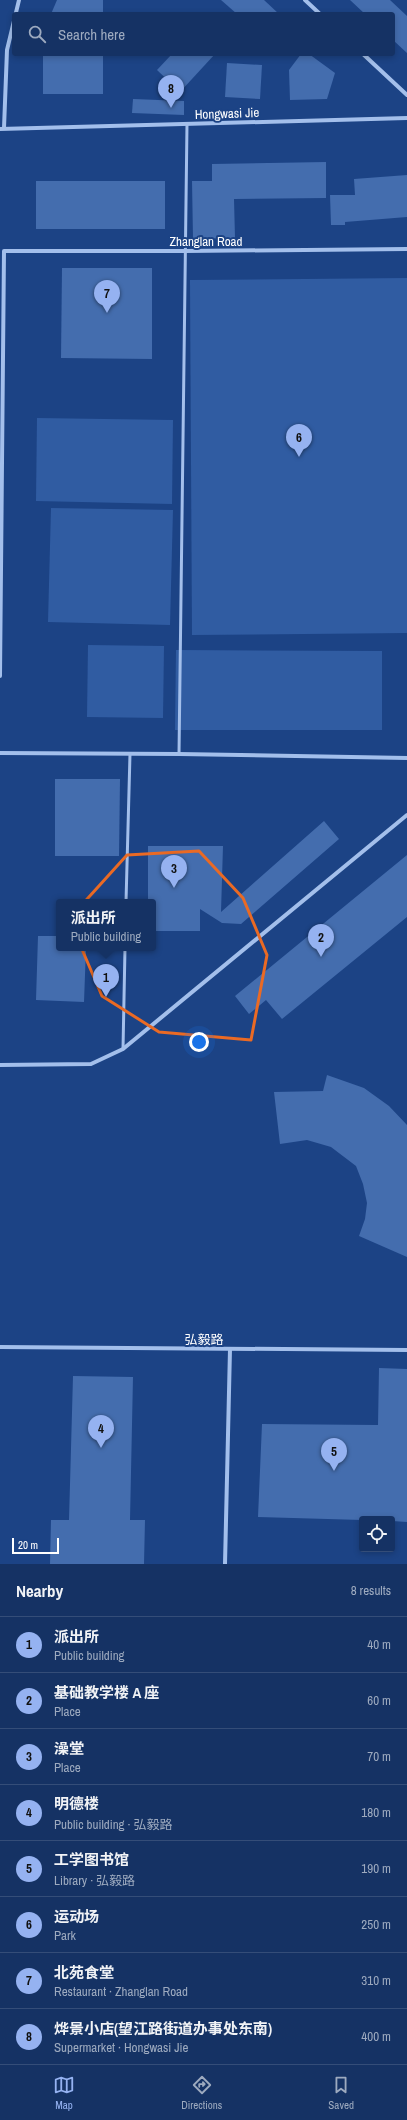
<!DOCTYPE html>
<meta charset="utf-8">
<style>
:root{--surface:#153264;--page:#1e3a6a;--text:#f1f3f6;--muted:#9daabf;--line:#344d78;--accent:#95b2f1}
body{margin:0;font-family:"Archivo Narrow","Noto Sans SC",sans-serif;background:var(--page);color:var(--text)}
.controls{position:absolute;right:12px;bottom:12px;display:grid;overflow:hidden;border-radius:4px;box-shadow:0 2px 6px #0003}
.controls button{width:36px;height:36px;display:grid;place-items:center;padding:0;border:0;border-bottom:1px solid var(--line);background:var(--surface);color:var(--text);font:20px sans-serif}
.scale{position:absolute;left:12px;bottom:10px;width:47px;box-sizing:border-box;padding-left:4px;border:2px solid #fff;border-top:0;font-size:11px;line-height:14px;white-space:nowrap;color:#fff;-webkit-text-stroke:3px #1c4385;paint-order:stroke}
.you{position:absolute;left:199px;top:1042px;width:14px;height:14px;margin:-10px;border:3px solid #fff;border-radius:50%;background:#1a73e8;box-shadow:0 0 0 6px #1a73e833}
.badge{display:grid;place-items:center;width:26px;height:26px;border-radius:50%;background:var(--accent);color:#111;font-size:13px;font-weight:700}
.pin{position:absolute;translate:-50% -33px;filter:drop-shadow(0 1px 2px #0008)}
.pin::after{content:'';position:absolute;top:21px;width:14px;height:12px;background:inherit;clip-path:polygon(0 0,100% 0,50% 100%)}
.popup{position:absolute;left:56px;top:899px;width:100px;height:52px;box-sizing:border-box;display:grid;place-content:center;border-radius:4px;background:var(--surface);filter:drop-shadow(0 1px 3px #0005);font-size:13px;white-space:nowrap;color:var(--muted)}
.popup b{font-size:15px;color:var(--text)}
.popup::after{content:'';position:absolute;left:50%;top:100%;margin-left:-8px;border:8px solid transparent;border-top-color:var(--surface)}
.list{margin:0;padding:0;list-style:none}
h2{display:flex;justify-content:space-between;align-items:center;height:52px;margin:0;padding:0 16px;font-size:17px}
h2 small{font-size:13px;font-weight:400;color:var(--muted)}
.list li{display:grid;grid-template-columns:26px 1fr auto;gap:12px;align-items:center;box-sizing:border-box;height:56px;padding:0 16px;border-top:1px solid var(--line)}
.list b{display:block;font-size:15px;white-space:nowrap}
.list p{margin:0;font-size:13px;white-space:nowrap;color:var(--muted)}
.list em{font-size:13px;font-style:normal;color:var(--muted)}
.icon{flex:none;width:22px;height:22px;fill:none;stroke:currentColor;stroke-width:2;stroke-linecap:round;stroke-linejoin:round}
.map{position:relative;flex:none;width:407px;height:1564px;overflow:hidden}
.search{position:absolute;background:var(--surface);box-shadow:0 2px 6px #0003;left:12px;right:12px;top:12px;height:44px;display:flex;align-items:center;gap:10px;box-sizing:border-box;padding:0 14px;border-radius:4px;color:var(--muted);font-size:15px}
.sheet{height:500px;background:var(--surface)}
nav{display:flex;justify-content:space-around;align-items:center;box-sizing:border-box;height:56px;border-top:1px solid var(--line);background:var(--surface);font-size:11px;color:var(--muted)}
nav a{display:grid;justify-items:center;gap:2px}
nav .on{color:var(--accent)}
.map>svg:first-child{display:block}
.green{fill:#305ca2}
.building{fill:#446dae}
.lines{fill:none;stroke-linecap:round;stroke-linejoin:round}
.lane{stroke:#a3bfeb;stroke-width:3}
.street{stroke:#a3bfeb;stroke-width:4}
.marked{fill:none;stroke:#ea6a24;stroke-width:3;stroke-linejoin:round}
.labels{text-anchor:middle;stroke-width:4;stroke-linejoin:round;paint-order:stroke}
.street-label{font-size:13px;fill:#fff;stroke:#1c4385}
</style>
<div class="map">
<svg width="407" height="1564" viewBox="0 0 407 1564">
<rect width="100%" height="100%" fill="#1c4385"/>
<g class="green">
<polygon points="407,278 407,633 192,635 190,280"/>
<polygon points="37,418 173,420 172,504 36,501"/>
<polygon points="51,508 173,510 170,625 48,622"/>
<polygon points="88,645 164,646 163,718 87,717"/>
<polygon points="176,650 382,651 382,730 175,730"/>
</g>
<g class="building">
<polygon points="57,0 103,0 103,14 51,14"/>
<polygon points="221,0 264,0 279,14 237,14"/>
<polygon points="350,0 390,0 407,16 407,53 393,40 393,14 365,14"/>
<rect x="43" y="54" width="60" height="40"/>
<polygon points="172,54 215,54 180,92 157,70"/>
<polygon points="301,54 309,54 335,73 327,99 290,100 289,70"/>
<polygon points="227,63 262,65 260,99 225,97"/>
<polygon points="133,99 184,101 184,115 132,113"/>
<polygon points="326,162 326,198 234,199 235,238 193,239 192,181 212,181 212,164"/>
<polygon points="407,175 407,217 345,222 345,225 331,225 330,195 355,195 354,179"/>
<rect x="36" y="181" width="129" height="48"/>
<polygon points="62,268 152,268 152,359 61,358"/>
<polygon points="55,779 120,779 119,856 55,856"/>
<polygon points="324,821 339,839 241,924 222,923 200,909 200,931 153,931 153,902 148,902 148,846 223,846 221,912"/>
<polygon points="407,855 407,917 282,1019 266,1000 249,1014 235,996"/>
<polygon points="38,936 59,936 59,948 86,948 84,1002 36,1000"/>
<polygon points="327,1075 364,1088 389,1106 407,1125 407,1257 359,1236 365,1219 367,1203 363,1184 356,1166 331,1147 307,1140 280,1144 274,1092 323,1091"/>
<polygon points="379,1368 407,1369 407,1522 392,1521 392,1519 362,1520 258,1517 262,1424 378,1425"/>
<polygon points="73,1376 133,1377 130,1520 145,1520 144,1564 50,1564 51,1520 69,1520"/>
</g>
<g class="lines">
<g class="lane">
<polyline points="179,754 187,124"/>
<polyline points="126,902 130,754"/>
<polyline points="123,1049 125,948"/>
</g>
<g class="street">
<polyline points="305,0 320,14"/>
<polyline points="363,54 407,95"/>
<polyline points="4,128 7,50 19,0"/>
<polyline points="0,129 407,118"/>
<polyline points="0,676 4,251 185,251 407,249"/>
<polyline points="0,753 179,754 407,758"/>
<polyline points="0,1065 91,1064 123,1049 407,815"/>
<polyline points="0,1347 407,1350"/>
<polyline points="225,1564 230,1349"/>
</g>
</g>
<path class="marked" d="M199,851l44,47 24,57 -16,85 -92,-8 -57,-36 -33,-77 58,-64z"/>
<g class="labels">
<g class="street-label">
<text transform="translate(227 113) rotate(-2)" y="5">Hongwasi Jie</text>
<text x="206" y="246">Zhanglan Road</text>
<text x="204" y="1344">弘毅路</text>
</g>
</g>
</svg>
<div class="controls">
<button><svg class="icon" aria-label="locate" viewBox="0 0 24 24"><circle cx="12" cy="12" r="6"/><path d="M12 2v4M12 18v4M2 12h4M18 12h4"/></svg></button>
</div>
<div class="scale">20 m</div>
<div class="you"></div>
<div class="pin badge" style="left:106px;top:997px">1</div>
<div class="popup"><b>派出所</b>Public building</div>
<div class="pin badge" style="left:321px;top:957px">2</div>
<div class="pin badge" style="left:174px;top:888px">3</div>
<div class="pin badge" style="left:101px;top:1448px">4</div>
<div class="pin badge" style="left:334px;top:1471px">5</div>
<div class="pin badge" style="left:299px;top:457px">6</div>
<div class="pin badge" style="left:107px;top:313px">7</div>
<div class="pin badge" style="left:171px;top:108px">8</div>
<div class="search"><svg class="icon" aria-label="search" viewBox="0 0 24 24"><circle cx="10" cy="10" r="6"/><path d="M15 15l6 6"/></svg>Search here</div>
</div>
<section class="sheet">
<h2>Nearby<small>8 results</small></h2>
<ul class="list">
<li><span class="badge">1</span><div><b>派出所</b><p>Public building</p></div><em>40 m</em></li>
<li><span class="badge">2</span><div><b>基础教学楼 A 座</b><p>Place</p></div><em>60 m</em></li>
<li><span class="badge">3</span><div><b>澡堂</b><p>Place</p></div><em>70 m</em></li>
<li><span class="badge">4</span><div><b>明德楼</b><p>Public building · 弘毅路</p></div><em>180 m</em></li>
<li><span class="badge">5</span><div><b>工学图书馆</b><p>Library · 弘毅路</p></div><em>190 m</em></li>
<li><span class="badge">6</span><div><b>运动场</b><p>Park</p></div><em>250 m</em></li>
<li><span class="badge">7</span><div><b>北苑食堂</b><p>Restaurant · Zhanglan Road</p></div><em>310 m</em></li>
<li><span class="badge">8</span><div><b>烨景小店(望江路街道办事处东南)</b><p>Supermarket · Hongwasi Jie</p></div><em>400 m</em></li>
</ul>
</section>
<nav>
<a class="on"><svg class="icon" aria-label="map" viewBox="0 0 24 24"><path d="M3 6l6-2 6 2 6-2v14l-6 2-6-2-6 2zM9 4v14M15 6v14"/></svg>Map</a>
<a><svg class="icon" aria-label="directions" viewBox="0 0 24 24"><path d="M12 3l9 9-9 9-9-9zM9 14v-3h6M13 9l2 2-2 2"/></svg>Directions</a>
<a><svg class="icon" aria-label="saved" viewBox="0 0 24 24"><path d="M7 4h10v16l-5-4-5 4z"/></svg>Saved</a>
</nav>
